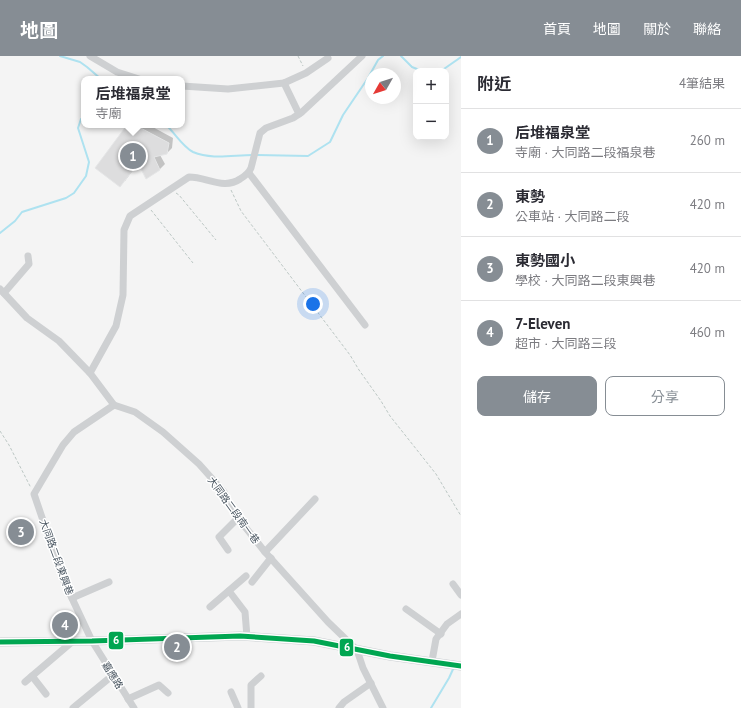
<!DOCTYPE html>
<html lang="zh-TW">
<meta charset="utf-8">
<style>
:root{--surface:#fff;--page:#f7f7f7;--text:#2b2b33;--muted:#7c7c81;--line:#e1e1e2;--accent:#868d94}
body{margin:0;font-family:"PT Sans","Noto Sans TC",sans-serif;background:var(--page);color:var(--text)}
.controls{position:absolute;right:12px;top:12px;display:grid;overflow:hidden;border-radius:8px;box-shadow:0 4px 16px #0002}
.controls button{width:36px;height:36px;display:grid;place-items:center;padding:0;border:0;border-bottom:1px solid var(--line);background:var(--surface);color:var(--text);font:20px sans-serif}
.compass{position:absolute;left:365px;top:12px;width:36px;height:36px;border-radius:50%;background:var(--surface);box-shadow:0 4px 16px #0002;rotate:231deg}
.you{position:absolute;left:313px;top:248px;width:14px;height:14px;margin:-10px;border:3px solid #fff;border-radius:50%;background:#1a73e8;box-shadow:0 0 0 6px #1a73e833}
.badge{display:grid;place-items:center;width:26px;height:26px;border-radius:50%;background:var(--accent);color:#fff;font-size:13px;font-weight:700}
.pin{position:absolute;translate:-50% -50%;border:2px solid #fff;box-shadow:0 1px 4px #0006}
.popup{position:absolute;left:81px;top:20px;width:104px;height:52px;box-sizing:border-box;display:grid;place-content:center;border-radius:8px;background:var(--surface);filter:drop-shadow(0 1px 3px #0005);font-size:13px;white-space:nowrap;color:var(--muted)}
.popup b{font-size:15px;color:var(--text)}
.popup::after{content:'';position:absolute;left:50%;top:100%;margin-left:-8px;border:8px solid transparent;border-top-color:var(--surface)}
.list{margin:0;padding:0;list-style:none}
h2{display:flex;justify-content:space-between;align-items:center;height:52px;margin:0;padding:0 16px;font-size:17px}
h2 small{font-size:13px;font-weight:400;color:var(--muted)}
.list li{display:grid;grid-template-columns:26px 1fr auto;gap:12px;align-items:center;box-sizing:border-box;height:64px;padding:0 16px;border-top:1px solid var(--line)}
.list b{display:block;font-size:15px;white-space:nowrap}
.list p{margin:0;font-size:13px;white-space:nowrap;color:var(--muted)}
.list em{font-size:13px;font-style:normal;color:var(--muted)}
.actions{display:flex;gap:8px;padding:12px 16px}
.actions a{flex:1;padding:9px 0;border:1px solid var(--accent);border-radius:8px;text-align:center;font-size:14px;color:var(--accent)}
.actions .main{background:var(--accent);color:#fff}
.map{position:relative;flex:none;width:461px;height:652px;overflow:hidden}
header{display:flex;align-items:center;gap:24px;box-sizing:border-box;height:56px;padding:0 20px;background:var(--accent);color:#fff}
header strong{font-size:19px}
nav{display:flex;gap:22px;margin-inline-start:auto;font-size:14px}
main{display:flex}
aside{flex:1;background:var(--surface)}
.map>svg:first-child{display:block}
.shadow{fill:#0003}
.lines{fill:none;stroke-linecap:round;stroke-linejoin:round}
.stream{stroke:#aee2f0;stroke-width:2}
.building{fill:#ddddde;stroke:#e5e6e7}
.path{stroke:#bcc7c4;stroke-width:1;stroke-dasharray:3 2;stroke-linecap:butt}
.minor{stroke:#ced0d2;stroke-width:7}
.major{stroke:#caced1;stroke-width:9}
.bus-1-casing{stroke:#fff;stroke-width:8}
.bus-1{stroke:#00a651;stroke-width:5}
.labels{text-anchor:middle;stroke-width:3;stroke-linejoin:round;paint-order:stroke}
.street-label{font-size:10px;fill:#4a5661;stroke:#fff}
.line-badge{stroke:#fff;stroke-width:1.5}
.badge-label{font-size:11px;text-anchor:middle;font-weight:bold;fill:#fff}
</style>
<header>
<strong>地圖</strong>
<nav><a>首頁</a><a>地圖</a><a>關於</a><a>聯絡</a></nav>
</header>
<main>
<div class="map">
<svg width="461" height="652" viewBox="0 0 461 652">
<rect width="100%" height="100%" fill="#f4f4f4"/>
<polygon class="shadow" points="129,69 149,69 173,82 172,92 167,97 160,99 165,108 160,113 147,122 139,106 125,125"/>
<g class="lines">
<g class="stream">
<polyline points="60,0 80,6 87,11 101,23"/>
<polyline points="401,0 412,11 422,15"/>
<polyline points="441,15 461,1"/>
<path d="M166,69c9,8 16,21 27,27 19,8 40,3 60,3"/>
<polyline points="257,99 308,100 330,86 343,59 368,22 378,4 383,0"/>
<polyline points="0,177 15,165 22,156 66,142 74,137 86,120 89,106 78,72 81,63 84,61"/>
<polyline points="431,652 449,622 454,611"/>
</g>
</g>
<polygon class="building" points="127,69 135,69 169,87 167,98 154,101 160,114 146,123 138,107 120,131 95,112"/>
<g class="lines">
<g class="path">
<polyline points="298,0 303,10"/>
<polyline points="231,134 241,155 350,299 359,314 381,345 390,360 436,418 461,460"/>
<polyline points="176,137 179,139 216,184"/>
<polyline points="151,154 193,207"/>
<polyline points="0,375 9,389 31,432"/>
</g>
<g class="minor">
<polyline points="90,0 117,16 139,23"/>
<polyline points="284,27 299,58"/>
<polyline points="182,30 228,33 284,27 306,17 328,2"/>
<polyline points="249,117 365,269"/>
<polyline points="0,233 27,262 59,285 90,317 114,349 74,376 63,389 34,438 63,523 92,585 134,652"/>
<polyline points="4,237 29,208 28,200"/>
<path d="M90,317l26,-47 7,-31 1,-65 6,-14 59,-39c18,0 35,13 51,2 5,-3 9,-6 11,-11l9,-35 6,-5 27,-10 9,-6 60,-56"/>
<polyline points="114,349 135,356 163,376 199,408 224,436 229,449 238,462 265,496 328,566 357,594 363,612 383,652"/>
<polyline points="228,494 219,481 238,462"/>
<polyline points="265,496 315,443"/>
<polyline points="252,526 271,502"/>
<polyline points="453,528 461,539"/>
<polyline points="229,535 245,556 247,581"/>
<polyline points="72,542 109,526"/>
<polyline points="210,551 246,520"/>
<polyline points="406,553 441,578"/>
<polyline points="432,605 436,583 447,568 461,558"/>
<polyline points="32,620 46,638"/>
<polyline points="25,626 73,585"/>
<polyline points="231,636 238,652"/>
<polyline points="128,643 159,629 168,637"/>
<polyline points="73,652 113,619"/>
<polyline points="251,652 251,629 261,620"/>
<polyline points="339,652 344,646 371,627"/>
</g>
<polyline class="major" points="0,586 92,585 240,580 314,585 390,600 461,610"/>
<g class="bus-1-casing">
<polyline id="bus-1" points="0,586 92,585 240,580 314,585 390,600 461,610"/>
</g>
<use href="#bus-1" class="bus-1"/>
</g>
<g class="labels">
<g class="street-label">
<text transform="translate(234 454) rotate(54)" y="4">大同路二段南一巷</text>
<text transform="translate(57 501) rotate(70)" y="4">大同路二段東興巷</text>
<text transform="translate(113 619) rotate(58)" y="4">嘉應路</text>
</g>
</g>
<g class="line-badge">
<rect x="108" y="575" width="16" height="19" rx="4" fill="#00a651"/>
<rect x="339" y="582" width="15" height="19" rx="4" fill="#00a651"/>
</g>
<g class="badge-label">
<text x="116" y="588">6</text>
<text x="347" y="595">6</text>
</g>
</svg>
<div class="controls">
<button>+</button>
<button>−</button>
</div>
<svg class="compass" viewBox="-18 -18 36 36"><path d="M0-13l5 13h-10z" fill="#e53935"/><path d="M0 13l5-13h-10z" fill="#7c7c81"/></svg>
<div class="you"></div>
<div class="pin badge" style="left:133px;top:100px">1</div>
<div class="popup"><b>后堆福泉堂</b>寺廟</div>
<div class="pin badge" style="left:177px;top:591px">2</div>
<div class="pin badge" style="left:21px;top:476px">3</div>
<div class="pin badge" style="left:65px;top:569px">4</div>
</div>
<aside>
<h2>附近<small>4筆結果</small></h2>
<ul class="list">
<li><span class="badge">1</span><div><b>后堆福泉堂</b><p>寺廟 · 大同路二段福泉巷</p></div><em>260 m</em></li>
<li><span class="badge">2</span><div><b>東勢</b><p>公車站 · 大同路二段</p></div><em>420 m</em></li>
<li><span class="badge">3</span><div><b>東勢國小</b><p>學校 · 大同路二段東興巷</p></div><em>420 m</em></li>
<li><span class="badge">4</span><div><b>7-Eleven</b><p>超市 · 大同路三段</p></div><em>460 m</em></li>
</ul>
<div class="actions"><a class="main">儲存</a><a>分享</a></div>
</aside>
</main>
